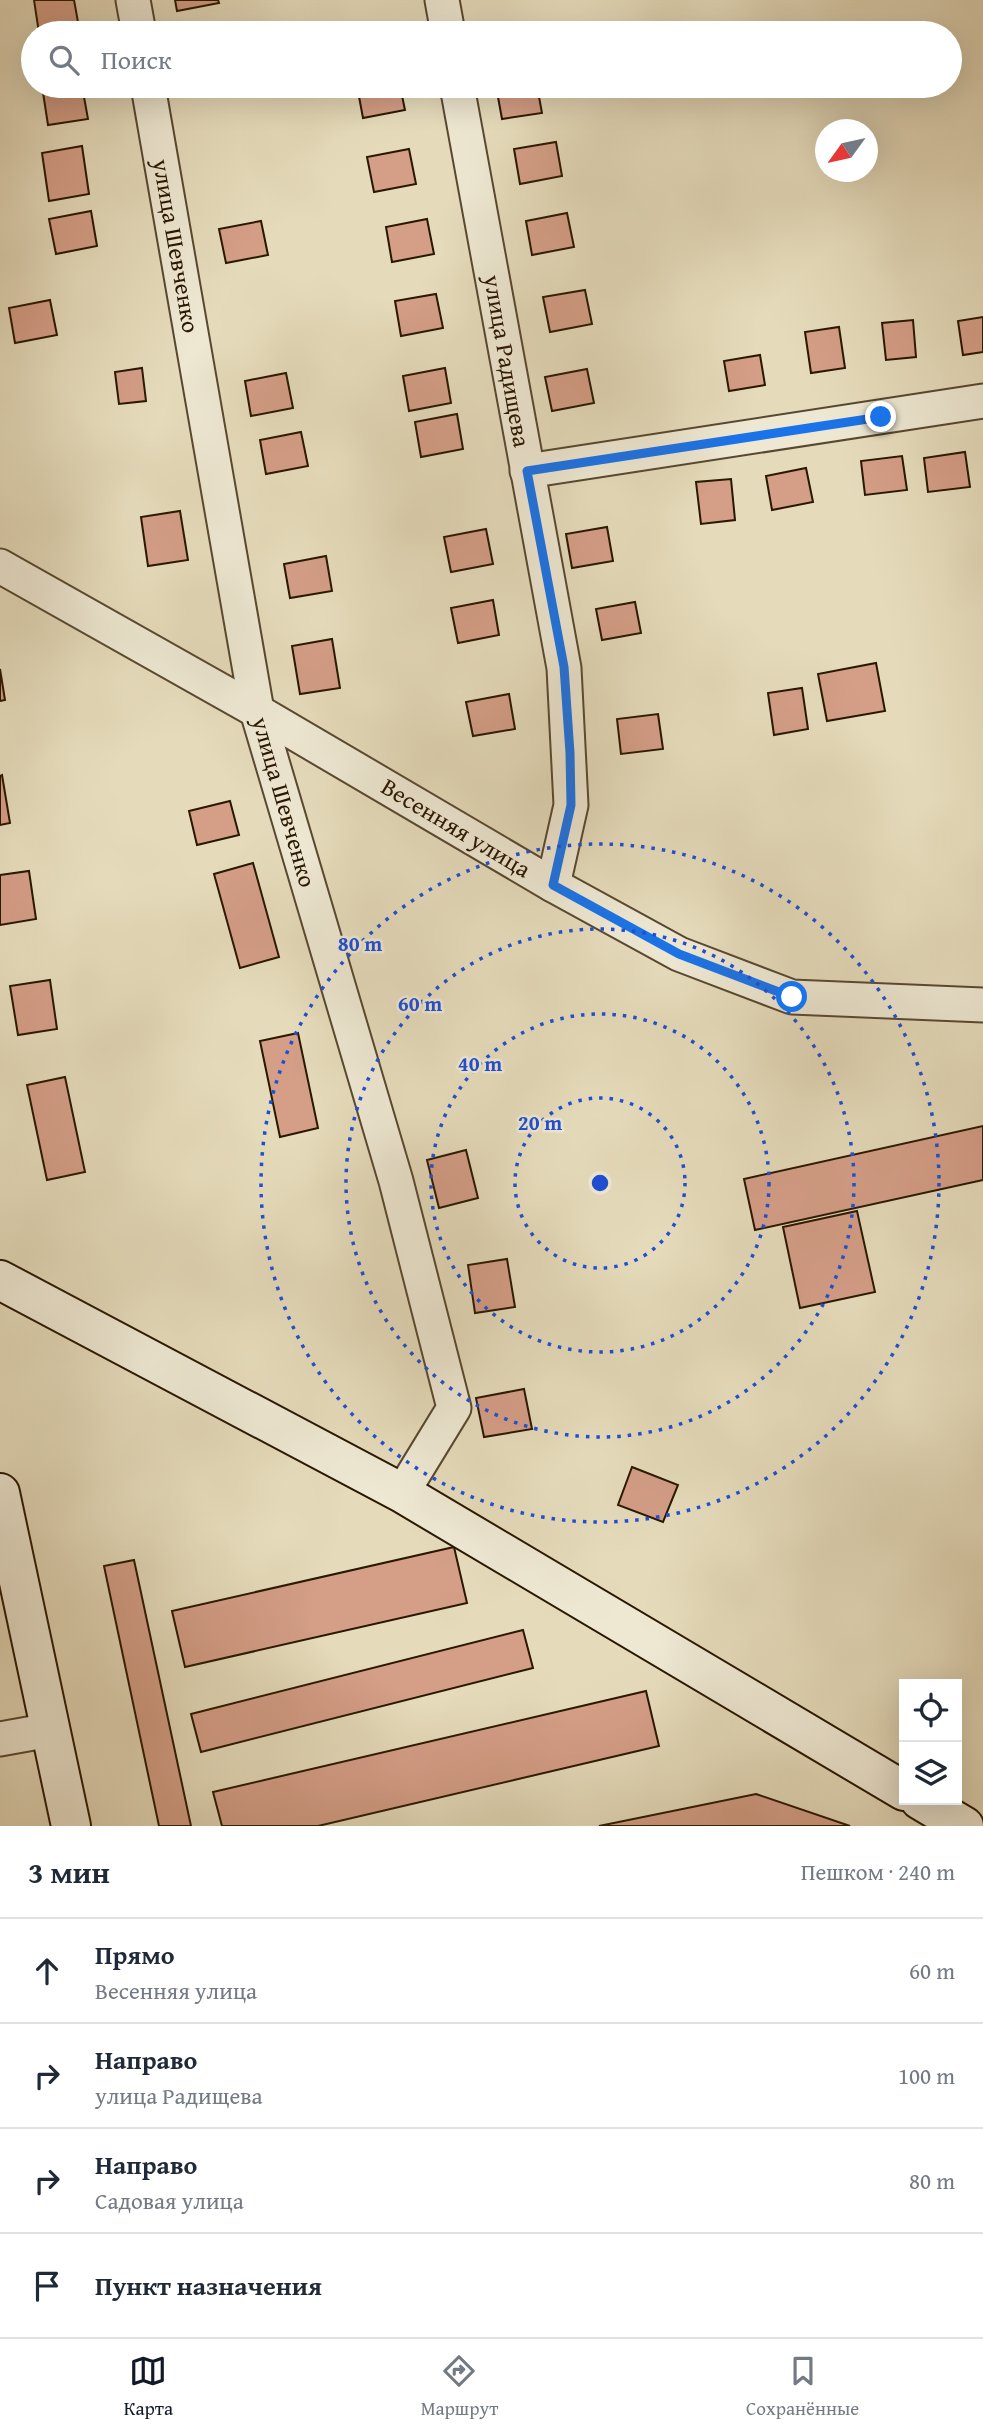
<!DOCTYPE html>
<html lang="ru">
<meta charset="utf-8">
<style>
:root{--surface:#fff;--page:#f2f2f3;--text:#1f2937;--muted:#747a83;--line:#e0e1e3;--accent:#111827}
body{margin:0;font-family:"Gentium Book Plus",serif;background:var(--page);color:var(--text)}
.controls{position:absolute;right:21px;bottom:21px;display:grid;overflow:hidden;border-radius:0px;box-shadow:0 7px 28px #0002}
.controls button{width:63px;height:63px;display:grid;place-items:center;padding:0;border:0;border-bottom:2px solid var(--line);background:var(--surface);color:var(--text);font:35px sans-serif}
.compass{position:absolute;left:815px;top:119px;width:63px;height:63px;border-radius:50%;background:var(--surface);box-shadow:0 7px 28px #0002;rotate:237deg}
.stop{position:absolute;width:21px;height:21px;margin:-16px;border:5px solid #1a73e8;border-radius:50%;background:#fff}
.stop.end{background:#1a73e8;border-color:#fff;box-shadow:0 2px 7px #0008}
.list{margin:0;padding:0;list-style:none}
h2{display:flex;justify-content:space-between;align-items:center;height:91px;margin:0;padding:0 28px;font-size:30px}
h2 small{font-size:23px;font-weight:400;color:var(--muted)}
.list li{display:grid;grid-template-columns:46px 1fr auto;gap:21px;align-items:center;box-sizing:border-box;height:105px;padding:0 28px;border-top:2px solid var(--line)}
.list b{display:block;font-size:26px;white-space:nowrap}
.list p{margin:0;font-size:23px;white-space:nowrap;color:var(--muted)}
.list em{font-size:23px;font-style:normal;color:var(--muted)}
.icon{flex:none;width:38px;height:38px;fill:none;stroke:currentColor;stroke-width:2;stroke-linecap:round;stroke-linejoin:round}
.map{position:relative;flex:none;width:983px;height:1826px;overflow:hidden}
.search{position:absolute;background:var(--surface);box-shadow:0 7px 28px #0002;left:21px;right:21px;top:21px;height:77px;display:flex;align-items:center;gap:18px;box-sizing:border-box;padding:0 24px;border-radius:38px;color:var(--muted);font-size:26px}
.sheet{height:511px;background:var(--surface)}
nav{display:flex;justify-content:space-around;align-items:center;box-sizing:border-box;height:98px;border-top:2px solid var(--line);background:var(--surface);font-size:19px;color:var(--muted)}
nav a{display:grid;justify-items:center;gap:4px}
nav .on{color:var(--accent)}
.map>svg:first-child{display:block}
.building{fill:#d49e87;stroke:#291700;stroke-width:2}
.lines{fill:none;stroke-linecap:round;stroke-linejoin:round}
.street-casing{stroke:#58482f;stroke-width:37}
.secondary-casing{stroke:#291700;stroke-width:42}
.street{stroke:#eee8d3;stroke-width:33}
.secondary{stroke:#eee8d3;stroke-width:38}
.route{stroke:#1a73e8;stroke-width:9}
.ring{fill:none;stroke:#1d4ed8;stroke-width:3.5;stroke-dasharray:3.5 7}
.labels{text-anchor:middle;stroke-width:5;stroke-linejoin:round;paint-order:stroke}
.street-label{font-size:24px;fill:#291700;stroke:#eee8d3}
.centre{fill:#1d4ed8;stroke:#eee8d3;stroke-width:3.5}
.ring-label{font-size:21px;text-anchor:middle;font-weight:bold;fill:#1d4ed8;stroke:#eee8d3;stroke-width:5;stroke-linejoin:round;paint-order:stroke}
</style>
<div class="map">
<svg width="983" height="1826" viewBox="0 0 983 1826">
<rect width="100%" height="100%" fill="#e5dbbb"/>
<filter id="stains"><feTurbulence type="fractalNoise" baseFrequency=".00286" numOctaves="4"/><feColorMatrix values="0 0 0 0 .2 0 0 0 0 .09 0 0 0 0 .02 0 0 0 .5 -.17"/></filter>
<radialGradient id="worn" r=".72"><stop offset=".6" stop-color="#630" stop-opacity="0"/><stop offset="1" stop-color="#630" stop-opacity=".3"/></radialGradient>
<g class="building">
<polygon points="34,0 74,0 80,33 39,33"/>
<polygon points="175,0 218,0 219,3 177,11"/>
<polygon points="42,86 82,86 88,119 48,125"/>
<polygon points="357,86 400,86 405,110 363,118"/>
<polygon points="496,86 537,86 542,113 502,119"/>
<polygon points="556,142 562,176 520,184 514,149"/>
<polygon points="82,146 89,194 49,201 42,153"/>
<polygon points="409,149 416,184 374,192 367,157"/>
<polygon points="91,211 97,246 56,254 49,219"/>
<polygon points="567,213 574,247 532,255 526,221"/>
<polygon points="427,219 434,254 392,262 386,227"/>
<polygon points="261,221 268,255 226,263 219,229"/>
<polygon points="585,290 592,324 550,332 543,297"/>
<polygon points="436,294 443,328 401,336 395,301"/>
<polygon points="50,300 57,335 15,343 9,308"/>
<polygon points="983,317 983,352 963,355 958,321"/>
<polygon points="913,320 916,357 886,360 882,323"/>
<polygon points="839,327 845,368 811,373 805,332"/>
<polygon points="760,355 765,385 729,391 724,361"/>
<polygon points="142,368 146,401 119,404 115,372"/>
<polygon points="445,368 451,403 409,411 403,376"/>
<polygon points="587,369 594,403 552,411 545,377"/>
<polygon points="286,373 293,408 251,416 245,381"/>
<polygon points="457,414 463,449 421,457 415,422"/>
<polygon points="301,432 308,466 266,474 260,440"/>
<polygon points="965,452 970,487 928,492 924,458"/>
<polygon points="902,456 907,490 865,495 861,461"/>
<polygon points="806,468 813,502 772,510 766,476"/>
<polygon points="731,479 735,520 701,524 696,482"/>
<polygon points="180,511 188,560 148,566 141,517"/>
<polygon points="607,527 613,561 572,568 566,534"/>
<polygon points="486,529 493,564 451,572 444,537"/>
<polygon points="326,556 332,591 290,598 284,564"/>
<polygon points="493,600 499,635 458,643 451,608"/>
<polygon points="635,602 641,633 602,640 596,609"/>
<polygon points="332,639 340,688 300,694 292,646"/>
<polygon points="876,663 885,711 827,721 818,674"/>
<polygon points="0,669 5,700 0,701"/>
<polygon points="802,688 808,729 774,735 768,693"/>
<polygon points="509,694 515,729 473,736 466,702"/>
<polygon points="658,714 663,749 621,754 617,719"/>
<polygon points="2,775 10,823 0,825 0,776"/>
<polygon points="230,801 239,835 197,845 189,811"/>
<polygon points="253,863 279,957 240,968 214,874"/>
<polygon points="29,871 36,919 0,925 0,875"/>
<polygon points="50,980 57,1029 18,1035 10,986"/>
<polygon points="298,1033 318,1128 280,1137 260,1041"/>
<polygon points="65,1077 85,1172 47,1180 27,1085"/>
<polygon points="983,1126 983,1180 755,1230 744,1179"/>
<polygon points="466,1150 478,1198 439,1208 427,1160"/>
<polygon points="857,1211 875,1292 800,1308 783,1227"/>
<polygon points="507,1259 515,1307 475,1313 468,1265"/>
<polygon points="524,1389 532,1429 484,1437 476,1398"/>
<polygon points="632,1467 678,1485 663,1522 618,1505"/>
<polygon points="454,1547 467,1603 185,1667 172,1611"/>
<polygon points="134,1560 191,1826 159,1826 104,1566"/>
<polygon points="523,1630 533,1668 201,1752 191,1714"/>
<polygon points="646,1691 659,1746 318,1826 222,1826 213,1792"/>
<polygon points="756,1794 850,1826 599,1826"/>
</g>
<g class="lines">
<g class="street-casing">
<g id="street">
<polyline points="133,0 139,33"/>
<polyline points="442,0 448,33"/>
<polyline points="148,86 257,711 396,1181 454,1408 402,1493"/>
<polyline points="457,86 564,668 571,805 553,885"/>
<polyline points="527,471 983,401"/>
<polyline points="0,566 257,711 553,885 679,954 792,997 983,1005"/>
<polyline points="0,1739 50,1730"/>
</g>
</g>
<g class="secondary-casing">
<g id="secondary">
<polyline points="0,1280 402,1493 904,1791"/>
<polyline points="0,1493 71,1826"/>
<polyline points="920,1800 964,1826"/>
</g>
</g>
<use href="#street" class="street"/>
<use href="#secondary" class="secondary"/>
</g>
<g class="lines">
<polyline class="route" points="792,997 679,954 553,885 571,805 570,753 564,667 527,471 881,417"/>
</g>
<g class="ring">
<circle cx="600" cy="1183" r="85"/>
<circle cx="600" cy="1183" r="169"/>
<circle cx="600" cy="1183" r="254"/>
<circle cx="600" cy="1183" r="339"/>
</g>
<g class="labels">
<g class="street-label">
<text transform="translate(176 246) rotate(80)" y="8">улица Шевченко</text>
<text transform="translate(507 361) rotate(80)" y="8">улица Радищева</text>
<text transform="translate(284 802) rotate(74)" y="8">улица Шевченко</text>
<text transform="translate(456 828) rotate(31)" y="8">Весенняя улица</text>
</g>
</g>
<circle cx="600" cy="1183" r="10" class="centre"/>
<g class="ring-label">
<text x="360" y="951">80 m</text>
<text x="420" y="1011">60 m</text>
<text x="480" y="1071">40 m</text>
<text x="540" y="1130">20 m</text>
</g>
<rect width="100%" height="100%" filter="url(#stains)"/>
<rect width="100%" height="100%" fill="url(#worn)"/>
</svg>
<div class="controls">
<button><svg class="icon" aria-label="locate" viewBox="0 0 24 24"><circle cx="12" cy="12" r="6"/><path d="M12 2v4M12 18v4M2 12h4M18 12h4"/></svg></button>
<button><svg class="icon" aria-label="layers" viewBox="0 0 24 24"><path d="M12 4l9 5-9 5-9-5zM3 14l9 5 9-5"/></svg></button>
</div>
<svg class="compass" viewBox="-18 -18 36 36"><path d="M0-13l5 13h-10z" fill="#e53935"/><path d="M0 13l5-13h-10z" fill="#747a83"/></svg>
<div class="stop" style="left:792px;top:997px"></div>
<div class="stop end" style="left:881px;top:417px"></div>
<div class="search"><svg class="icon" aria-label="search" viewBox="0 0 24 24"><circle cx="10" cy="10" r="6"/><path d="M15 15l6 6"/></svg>Поиск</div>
</div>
<section class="sheet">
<h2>3 мин<small>Пешком · 240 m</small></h2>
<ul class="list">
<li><svg class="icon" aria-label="ahead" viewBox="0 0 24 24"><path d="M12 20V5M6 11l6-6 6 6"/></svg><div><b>Прямо</b><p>Весенняя улица</p></div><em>60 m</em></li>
<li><svg class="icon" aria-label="right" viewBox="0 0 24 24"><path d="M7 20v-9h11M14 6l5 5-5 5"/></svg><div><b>Направо</b><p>улица Радищева</p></div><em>100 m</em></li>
<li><svg class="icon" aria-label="right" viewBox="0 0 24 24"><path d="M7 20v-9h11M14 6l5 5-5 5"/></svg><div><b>Направо</b><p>Садовая улица</p></div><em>80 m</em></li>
<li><svg class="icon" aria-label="arrive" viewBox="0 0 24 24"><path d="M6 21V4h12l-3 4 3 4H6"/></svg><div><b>Пункт назначения</b></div></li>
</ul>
</section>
<nav>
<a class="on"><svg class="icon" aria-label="map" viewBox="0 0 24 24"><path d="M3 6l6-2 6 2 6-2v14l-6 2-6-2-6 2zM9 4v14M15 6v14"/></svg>Карта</a>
<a><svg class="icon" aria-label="directions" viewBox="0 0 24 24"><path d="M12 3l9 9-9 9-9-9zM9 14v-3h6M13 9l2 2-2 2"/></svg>Маршрут</a>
<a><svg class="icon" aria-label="saved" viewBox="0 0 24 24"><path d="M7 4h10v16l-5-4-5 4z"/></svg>Сохранённые</a>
</nav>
